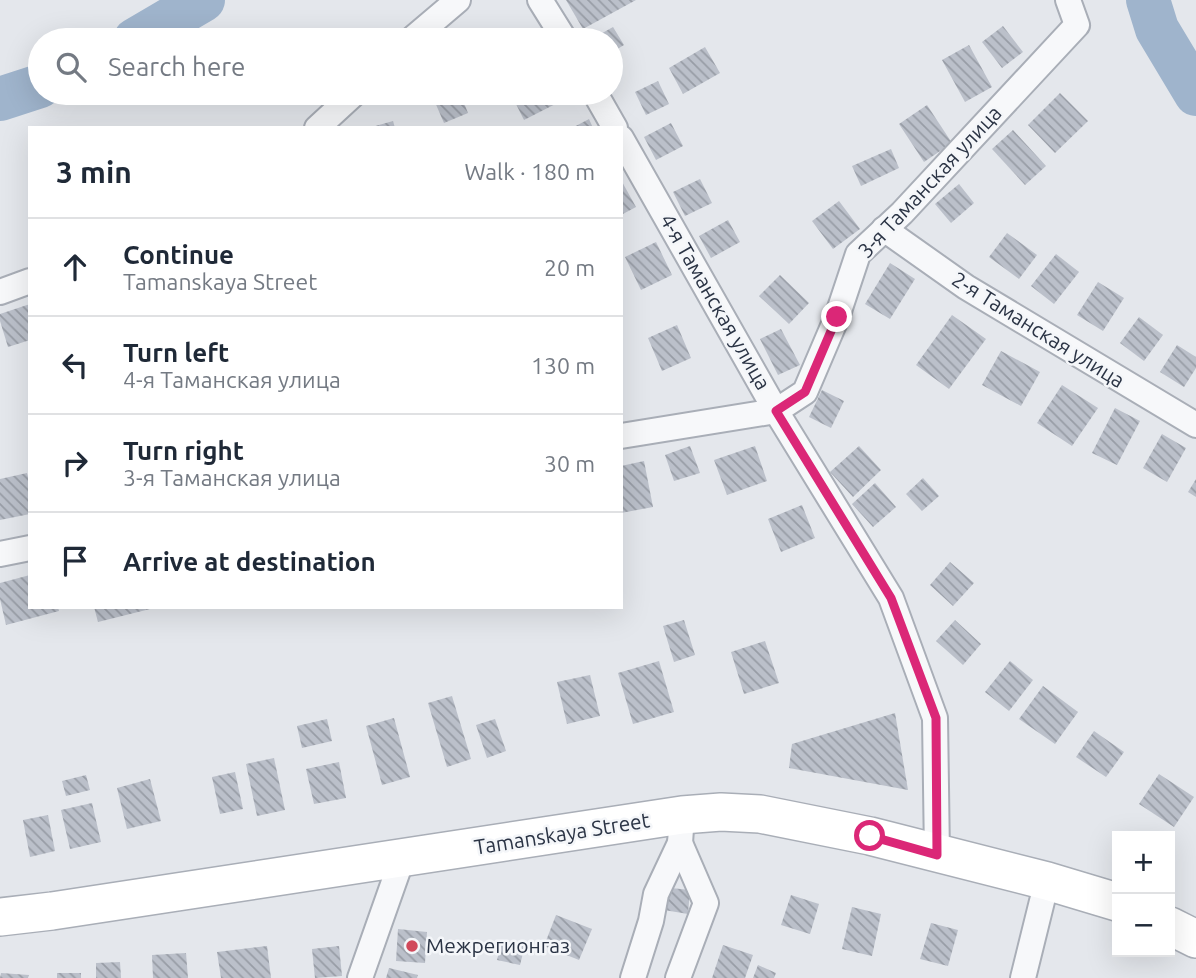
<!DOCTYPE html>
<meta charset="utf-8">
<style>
:root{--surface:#fff;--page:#f2f2f3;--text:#1f2937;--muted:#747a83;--line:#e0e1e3}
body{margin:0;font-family:Ubuntu,sans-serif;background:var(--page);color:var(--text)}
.controls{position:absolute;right:21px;bottom:21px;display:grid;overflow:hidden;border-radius:0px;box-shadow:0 7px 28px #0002}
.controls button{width:63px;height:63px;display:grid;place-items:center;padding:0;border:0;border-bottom:2px solid var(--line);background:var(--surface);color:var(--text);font:35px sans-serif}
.stop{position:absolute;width:21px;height:21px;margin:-16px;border:5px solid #db2777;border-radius:50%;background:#fff}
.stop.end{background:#db2777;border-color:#fff;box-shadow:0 2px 7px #0008}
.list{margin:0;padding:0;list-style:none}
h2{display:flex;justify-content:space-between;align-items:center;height:91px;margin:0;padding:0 28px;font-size:30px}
h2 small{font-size:23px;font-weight:400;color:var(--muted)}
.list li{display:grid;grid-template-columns:46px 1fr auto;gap:21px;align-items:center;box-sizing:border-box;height:98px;padding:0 28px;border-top:2px solid var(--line)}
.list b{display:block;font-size:26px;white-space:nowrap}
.list p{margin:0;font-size:23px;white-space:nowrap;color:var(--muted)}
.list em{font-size:23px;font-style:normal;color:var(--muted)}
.icon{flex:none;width:38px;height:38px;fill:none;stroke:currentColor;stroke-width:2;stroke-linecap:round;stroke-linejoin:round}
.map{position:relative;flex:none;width:1196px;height:978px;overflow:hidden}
.search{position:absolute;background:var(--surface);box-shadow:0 7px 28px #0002;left:28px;top:28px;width:595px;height:77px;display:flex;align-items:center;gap:18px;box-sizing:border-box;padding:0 24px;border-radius:38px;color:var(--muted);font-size:26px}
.panel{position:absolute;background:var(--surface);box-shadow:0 7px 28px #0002;left:28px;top:126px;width:595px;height:483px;border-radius:0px}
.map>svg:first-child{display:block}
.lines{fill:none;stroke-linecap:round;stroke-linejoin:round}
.river{stroke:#9fb4cc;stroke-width:44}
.building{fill:url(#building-back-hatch)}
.street-casing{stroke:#a9aeb7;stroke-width:28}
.secondary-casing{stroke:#a9aeb7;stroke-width:40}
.street{stroke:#f7f8fa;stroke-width:24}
.secondary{stroke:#fff;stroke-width:37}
.route{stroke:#db2777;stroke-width:9}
.poi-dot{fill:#d1495b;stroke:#f4f6f9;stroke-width:2.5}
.labels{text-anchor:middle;stroke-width:5;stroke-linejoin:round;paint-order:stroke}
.street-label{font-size:21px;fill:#2b3445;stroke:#f4f6f9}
.poi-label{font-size:21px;fill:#2b3445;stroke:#f4f6f9;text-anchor:start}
</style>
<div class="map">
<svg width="1196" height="978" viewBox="0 0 1196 978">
<defs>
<pattern id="building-back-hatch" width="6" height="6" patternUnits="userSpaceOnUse" patternTransform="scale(1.75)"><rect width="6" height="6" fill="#bbc0ca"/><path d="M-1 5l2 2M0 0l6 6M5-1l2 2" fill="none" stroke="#989da6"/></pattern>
</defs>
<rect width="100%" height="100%" fill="#e4e7ec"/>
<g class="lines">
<g class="river">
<polyline points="1148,0 1157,29 1196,94"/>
<polyline points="135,40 203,0"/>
<polyline points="0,99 40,86"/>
</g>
</g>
<g class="building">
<polygon points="566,0 636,0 583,29"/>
<polygon points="1003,26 1023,52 1002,68 982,42"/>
<polygon points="613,27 624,45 611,53 611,40 590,40"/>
<polygon points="969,45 992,87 965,102 942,60"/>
<polygon points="705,47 720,73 683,94 669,68"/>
<polygon points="658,81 669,104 646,115 635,92"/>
<polygon points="431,93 460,93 468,113 444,123"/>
<polygon points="527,93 577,93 524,120 514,100"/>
<polygon points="1060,93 1088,121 1055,153 1028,125"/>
<polygon points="927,105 952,143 924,162 899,124"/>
<polygon points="589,119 593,128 572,128"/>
<polygon points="393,121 395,128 372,128 372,127"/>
<polygon points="671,123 683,146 656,160 644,137"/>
<polygon points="1013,130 1046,166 1025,185 992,149"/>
<polygon points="891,149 899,168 861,186 852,166"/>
<polygon points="700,179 712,203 685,216 673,192"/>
<polygon points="621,180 636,207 621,215"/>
<polygon points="959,184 974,203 951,223 935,204"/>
<polygon points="839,201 860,229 833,249 812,221"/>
<polygon points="728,220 740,242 711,258 699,236"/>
<polygon points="1007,233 1037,255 1019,279 989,257"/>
<polygon points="656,242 672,275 641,290 625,257"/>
<polygon points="1056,254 1079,272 1054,304 1031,286"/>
<polygon points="890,263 915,279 890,319 865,304"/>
<polygon points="780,275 809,303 789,324 759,296"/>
<polygon points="1098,282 1124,298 1103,331 1077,315"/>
<polygon points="30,304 30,340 8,347 0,321 0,314"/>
<polygon points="952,315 986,339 949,389 916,365"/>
<polygon points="1139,317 1163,335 1144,361 1120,343"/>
<polygon points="677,325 691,358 662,371 648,338"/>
<polygon points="781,329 800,365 778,375 760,339"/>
<polygon points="1177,345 1196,357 1196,368 1184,387 1160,372"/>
<polygon points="1001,351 1040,372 1021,406 982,385"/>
<polygon points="1062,385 1098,408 1072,446 1037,423"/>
<polygon points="822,390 844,401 831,428 809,417"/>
<polygon points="1115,408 1140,421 1117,465 1092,453"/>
<polygon points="1162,434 1186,448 1167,482 1143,468"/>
<polygon points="690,446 700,473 674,481 665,455"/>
<polygon points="755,446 767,481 727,495 714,460"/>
<polygon points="859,446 881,470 853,497 830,472"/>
<polygon points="644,461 653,507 621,513 621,466"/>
<polygon points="27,473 30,485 30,514 0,520 0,479"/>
<polygon points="923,478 939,496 922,511 906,494"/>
<polygon points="1196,479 1196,497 1188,492"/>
<polygon points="875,483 896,507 873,527 852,504"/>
<polygon points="802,505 815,538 781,552 768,519"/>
<polygon points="950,562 974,583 953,606 930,585"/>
<polygon points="30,575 30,607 58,607 59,611 6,625 0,599 0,583"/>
<polygon points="94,607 154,607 154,608 98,622"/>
<polygon points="684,620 695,655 674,662 663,626"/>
<polygon points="955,620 981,644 963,665 936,641"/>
<polygon points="765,641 779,683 744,694 731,652"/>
<polygon points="659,661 674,712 633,724 618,673"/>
<polygon points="1010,661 1033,680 1009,711 985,692"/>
<polygon points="590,675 600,716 567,724 557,682"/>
<polygon points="1043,686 1078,712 1055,744 1019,719"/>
<polygon points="452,696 471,759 447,767 428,703"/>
<polygon points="895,713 908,790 789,768 792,744"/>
<polygon points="394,718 410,777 382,785 366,726"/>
<polygon points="327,719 332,741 302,748 297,726"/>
<polygon points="495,719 506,751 487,758 476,725"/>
<polygon points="1094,731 1124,752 1106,777 1076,757"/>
<polygon points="274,758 285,810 257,816 246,764"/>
<polygon points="339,762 346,798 314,804 306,769"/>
<polygon points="235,772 243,809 220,814 212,777"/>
<polygon points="1159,774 1194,797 1174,827 1139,804"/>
<polygon points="86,775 90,790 66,796 62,781"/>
<polygon points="150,779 161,821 127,829 117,788"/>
<polygon points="92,803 101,842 70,849 61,810"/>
<polygon points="48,815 55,851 30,857 23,820"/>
<polygon points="671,888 690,890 688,914 664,910"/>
<polygon points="791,895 819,904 810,934 781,925"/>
<polygon points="852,907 881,914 872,956 842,949"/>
<polygon points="556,915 592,929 579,960 544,946"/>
<polygon points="931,923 958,930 948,966 920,959"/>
<polygon points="398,929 427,932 425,963 396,961"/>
<polygon points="502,940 525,945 520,965 497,960"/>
<polygon points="723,945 753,955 745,978 712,978"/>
<polygon points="267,946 271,978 221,978 217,952"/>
<polygon points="339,946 342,976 315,978 312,949"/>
<polygon points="186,953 188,978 153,978 152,955"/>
<polygon points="120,962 121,978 96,978 96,963"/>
<polygon points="758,965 776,973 774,978 753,978"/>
<polygon points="389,968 418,975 417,978 386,978"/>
<polygon points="1,973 29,975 28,978 0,978"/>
<rect x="57" y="973" width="24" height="5"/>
</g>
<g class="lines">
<g class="street-casing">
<g id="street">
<polyline points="540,0 565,40"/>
<polyline points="411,40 458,0"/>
<polyline points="595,93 615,128"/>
<polyline points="317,128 355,93"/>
<polyline points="621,138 776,411 891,598 935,718 937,855"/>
<polyline points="884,229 966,287 1196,425"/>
<polyline points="0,292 30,281"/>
<polyline points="621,436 776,411 805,392 837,317 858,254 902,213 1077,25 1068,0"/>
<polyline points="0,554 30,548"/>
<polyline points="360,978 402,859"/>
<polyline points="633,978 651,921 656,894 680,843 682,815"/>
<polyline points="678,978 706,903 680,843"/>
<polyline points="1023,978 1047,881"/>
</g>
</g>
<g class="secondary-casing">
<g id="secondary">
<polyline points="0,917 52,911 682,815 721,812 760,814 870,836 1047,881 1117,902"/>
<polyline points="1170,926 1196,939"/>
</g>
</g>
<use href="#street" class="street"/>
<use href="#secondary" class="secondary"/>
</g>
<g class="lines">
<polyline class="route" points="837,317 805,392 776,411 891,598 936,718 937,855 870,836"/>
</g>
<circle class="poi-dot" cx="412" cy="946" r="7"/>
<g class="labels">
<g class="street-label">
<text transform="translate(930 182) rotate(-47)" y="7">3-я Таманская улица</text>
<text transform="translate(715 302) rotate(60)" y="7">4-я Таманская улица</text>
<text transform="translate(1038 330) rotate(32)" y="7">2-я Таманская улица</text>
<text transform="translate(562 834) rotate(-9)" y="7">Tamanskaya Street</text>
</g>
<g class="poi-label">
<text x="426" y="953">Межрегионгаз</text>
</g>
</g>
</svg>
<div class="controls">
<button>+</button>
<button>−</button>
</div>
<div class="stop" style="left:870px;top:836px"></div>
<div class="stop end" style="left:837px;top:317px"></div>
<div class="search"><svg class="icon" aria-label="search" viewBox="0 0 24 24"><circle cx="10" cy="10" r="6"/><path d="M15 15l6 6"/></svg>Search here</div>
<section class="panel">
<h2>3 min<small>Walk · 180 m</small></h2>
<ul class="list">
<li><svg class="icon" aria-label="ahead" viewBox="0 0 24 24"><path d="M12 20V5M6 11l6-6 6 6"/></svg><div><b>Continue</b><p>Tamanskaya Street</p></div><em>20 m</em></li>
<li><svg class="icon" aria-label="left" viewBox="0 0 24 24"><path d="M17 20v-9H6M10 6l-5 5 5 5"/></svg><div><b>Turn left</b><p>4-я Таманская улица</p></div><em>130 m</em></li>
<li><svg class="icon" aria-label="right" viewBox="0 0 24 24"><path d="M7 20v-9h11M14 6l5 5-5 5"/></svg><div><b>Turn right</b><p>3-я Таманская улица</p></div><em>30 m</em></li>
<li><svg class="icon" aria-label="arrive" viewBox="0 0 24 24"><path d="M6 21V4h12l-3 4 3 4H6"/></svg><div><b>Arrive at destination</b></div></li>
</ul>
</section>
</div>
